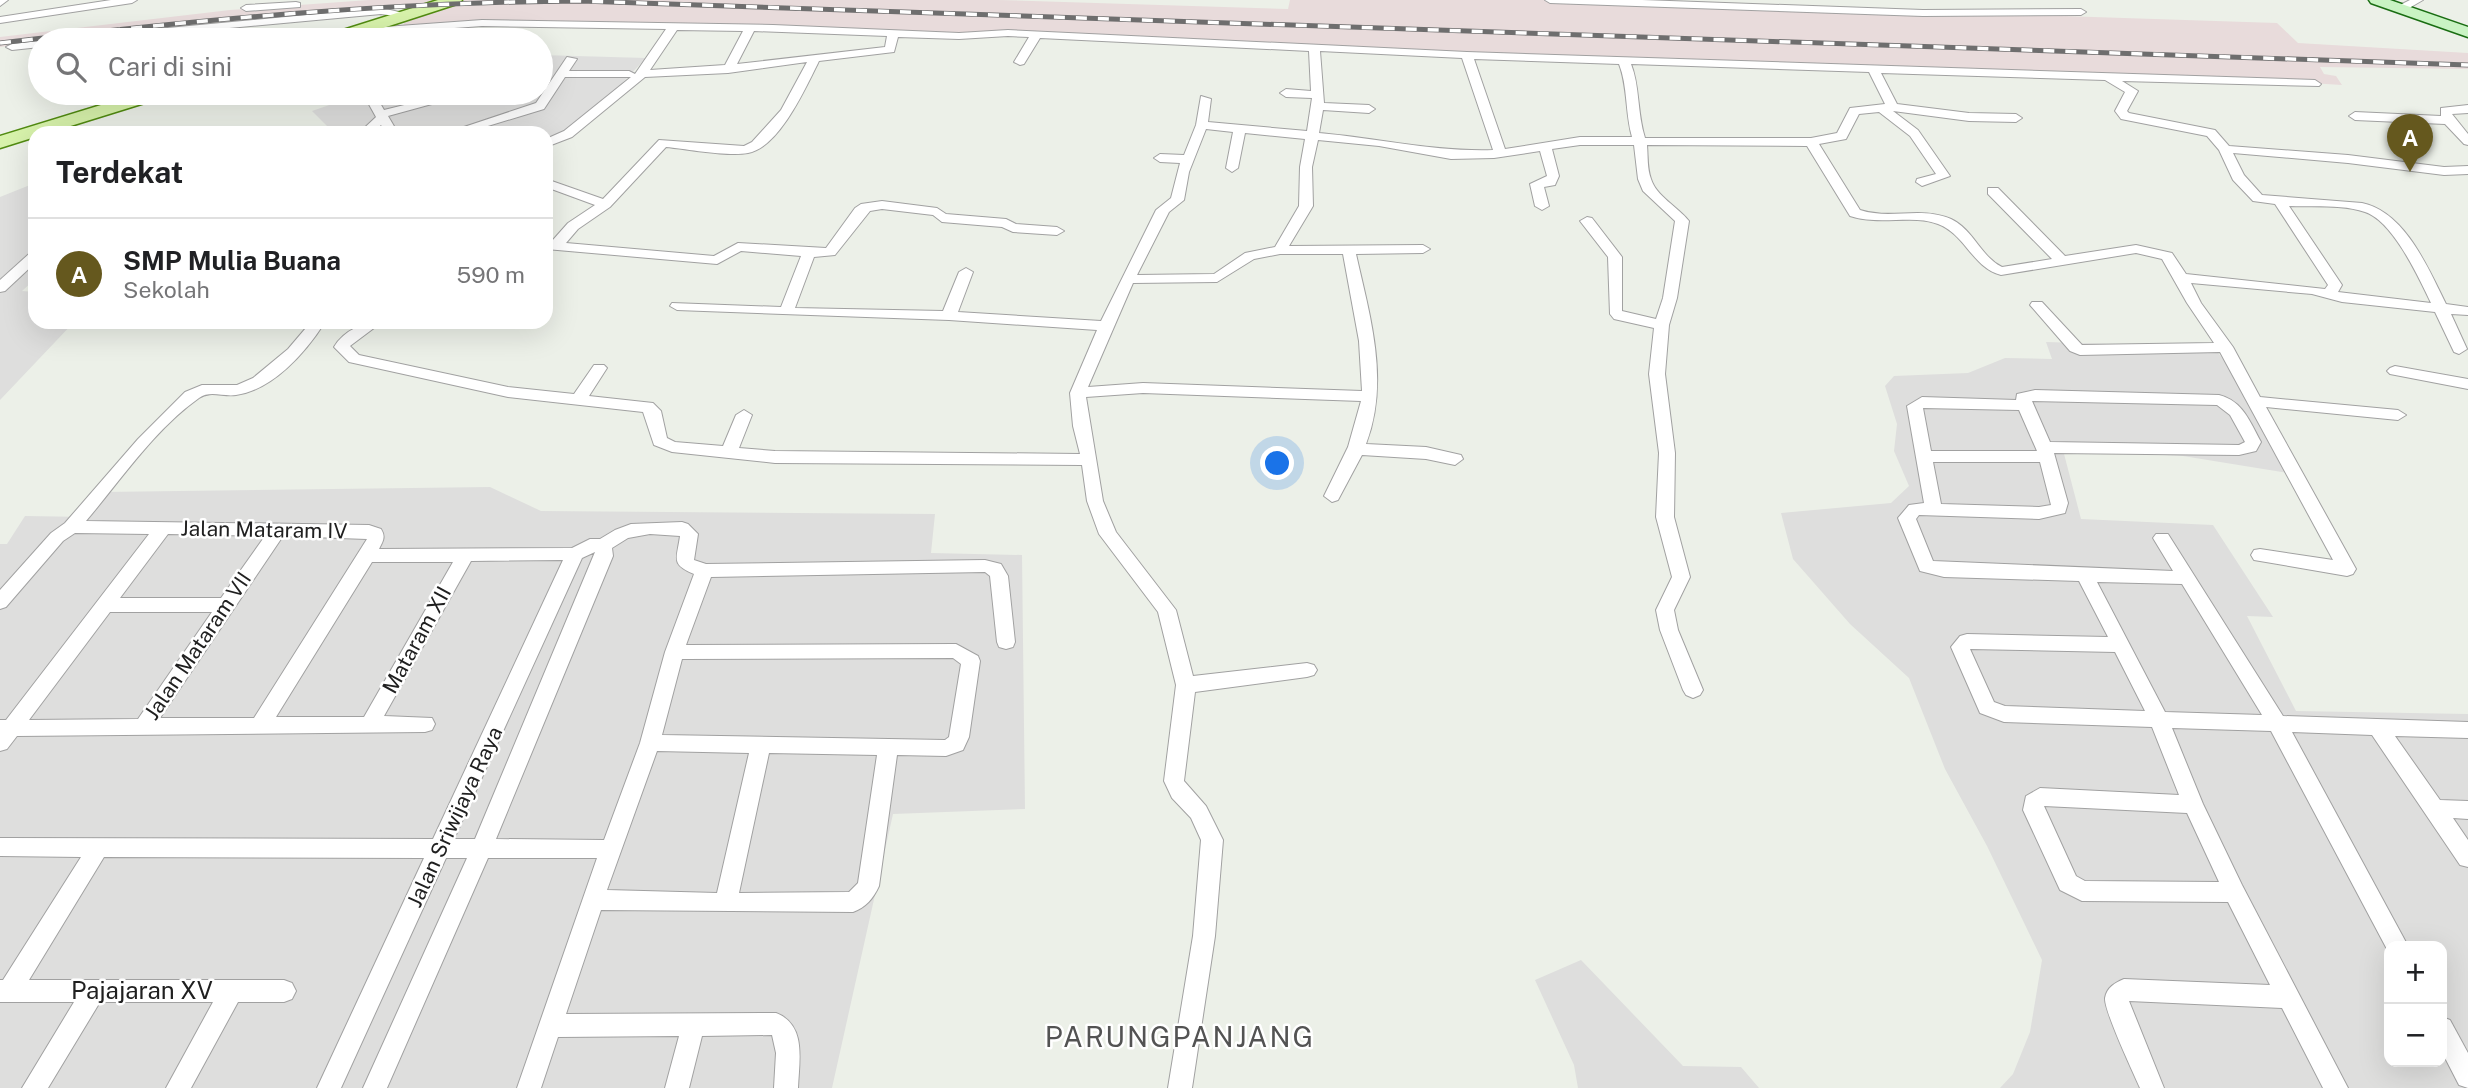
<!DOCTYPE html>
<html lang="id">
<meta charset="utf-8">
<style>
:root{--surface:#fff;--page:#f6f6f6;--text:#202124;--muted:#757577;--line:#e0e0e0;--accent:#65581e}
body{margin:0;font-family:"Public Sans",sans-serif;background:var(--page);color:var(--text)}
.controls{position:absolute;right:21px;bottom:21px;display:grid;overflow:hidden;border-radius:14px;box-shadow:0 7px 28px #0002}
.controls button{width:63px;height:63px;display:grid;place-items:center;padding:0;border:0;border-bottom:2px solid var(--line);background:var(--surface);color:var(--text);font:35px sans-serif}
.you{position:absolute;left:1278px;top:464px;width:24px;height:24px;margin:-18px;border:5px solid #fff;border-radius:50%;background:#1a73e8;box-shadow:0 0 0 10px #1a73e833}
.badge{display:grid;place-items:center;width:46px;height:46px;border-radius:50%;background:var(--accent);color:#fff;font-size:23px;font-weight:700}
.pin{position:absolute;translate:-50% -58px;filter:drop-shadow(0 2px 4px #0008)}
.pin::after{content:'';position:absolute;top:37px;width:24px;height:21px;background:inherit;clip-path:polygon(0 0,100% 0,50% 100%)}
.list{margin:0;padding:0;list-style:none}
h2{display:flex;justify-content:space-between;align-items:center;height:91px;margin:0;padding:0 28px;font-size:30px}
h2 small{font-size:23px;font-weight:400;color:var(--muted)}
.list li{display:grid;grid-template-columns:46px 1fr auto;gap:21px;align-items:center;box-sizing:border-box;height:112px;padding:0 28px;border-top:2px solid var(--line)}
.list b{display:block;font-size:26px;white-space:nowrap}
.list p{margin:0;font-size:23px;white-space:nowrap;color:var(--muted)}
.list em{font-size:23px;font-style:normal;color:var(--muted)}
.icon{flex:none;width:38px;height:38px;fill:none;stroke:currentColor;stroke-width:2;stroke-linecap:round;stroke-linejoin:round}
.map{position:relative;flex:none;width:2468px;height:1088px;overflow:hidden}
.search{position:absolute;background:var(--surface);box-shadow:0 7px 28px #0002;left:28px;top:28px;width:525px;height:77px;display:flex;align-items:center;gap:18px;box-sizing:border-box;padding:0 24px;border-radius:38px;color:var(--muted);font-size:26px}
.panel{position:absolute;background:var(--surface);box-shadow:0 7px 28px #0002;left:28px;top:126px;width:525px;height:203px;border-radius:21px}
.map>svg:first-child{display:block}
.residential{fill:#dededd;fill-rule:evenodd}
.industrial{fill:#e8dbdb}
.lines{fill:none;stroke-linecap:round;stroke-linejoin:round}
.street-casing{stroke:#a1a1a1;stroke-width:2}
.secondary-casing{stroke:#196d12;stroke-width:3}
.primary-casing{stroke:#518b11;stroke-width:3}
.street{fill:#fff;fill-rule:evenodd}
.secondary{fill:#c9f3c3;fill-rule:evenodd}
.primary{fill:#d7f2ab;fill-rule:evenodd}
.rail-casing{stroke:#6e6e6e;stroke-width:5}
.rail{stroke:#fff;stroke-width:3.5;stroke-dasharray:11;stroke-linecap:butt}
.labels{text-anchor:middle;stroke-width:5;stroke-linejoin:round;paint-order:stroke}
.street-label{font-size:21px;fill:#202020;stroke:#fff}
.near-street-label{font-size:24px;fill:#202020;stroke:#fff}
.near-quarter-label{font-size:28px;letter-spacing:2px;fill:#535353;stroke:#fff}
</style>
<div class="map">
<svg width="2468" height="1088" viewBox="0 0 2468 1088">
<rect width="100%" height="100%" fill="#ecf0e8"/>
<g class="residential">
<polygon points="541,55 646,58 576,132 546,145 546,133 321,133 328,127 312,111 364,93 541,93"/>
<polygon points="35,183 35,279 22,291 35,292 35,322 74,322 0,400 0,197"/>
<path d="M2046,342l167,5 11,13 64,113 -105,-17 -120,-6 18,69 132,6 60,92 -26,-1 49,95 172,3v374h-468l13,-14 17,-42 12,-72 -55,-114 -42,-77 -36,-91 -59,-54 -57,-65 -12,-46 110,-10 18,-17 -15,-35 3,-27 -12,-38 9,-10 74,-3 37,-15 47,1zM2389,946h53v116h-53z"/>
<polygon points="490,487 541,511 935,514 931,553 1022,555 1025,809 893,814 832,1088 0,1088 0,544 7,544 25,516 87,517 102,492"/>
<polygon points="1581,960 1683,1066 1741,1067 1759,1088 1578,1088 1574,1065 1535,980"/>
</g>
<polygon class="industrial" points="369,0 998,0 1288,9 1290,0 1564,0 2277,23 2298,43 2468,53 2468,69 2320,67 2324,74 2336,76 2342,85 2195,76 1466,55 999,32 975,36 473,22 402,28 404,23 450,6 331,12 109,32 0,47 0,37 230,10"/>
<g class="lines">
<g class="street-casing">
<g id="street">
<polygon points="0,0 8,0 0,6"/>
<polygon points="111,0 137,0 132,3 0,23 0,17"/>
<polygon points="1545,0 1642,0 1923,10 2081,9 2086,12 2081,15 1923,16 1550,3"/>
<polygon points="2410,0 2423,0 2404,11 2396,11 2396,7"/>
<polygon points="296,2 300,3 300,7 246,11 241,8 246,5"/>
<polygon points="381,8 413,15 408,18 381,14 101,40 65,40 71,37"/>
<path d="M482,20l291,5 186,8 49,-3 459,22 848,28 6,4 -2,2 -197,-5 16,10 -11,20 2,2 86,17 14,16 119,9 96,12 24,-1v8l-24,1 -96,-12 -115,-10 11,22 18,20 100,8c43,9 66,65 84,101l22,3v8l-17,-1 16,35 -8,5 -5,-2 -19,-40 -93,-10 -30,-8 -121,-11 10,20 32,44 27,50 138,13 8,5 -8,5 -132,-13 90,162 -3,5 -6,2 -87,-15 -6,-1 -3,-5 3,-5 6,-1 73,11 -113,-208 -140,3 -10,-4 -40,-46 2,-3h10l40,43 132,-2 -27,-40 -25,-44 -26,-6 -135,22c-28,-7 -36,-41 -63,-51 -26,-10 -57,2 -88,-8l-43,-70 -160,-1c1,11 0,24 4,34 5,17 27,28 38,42l-12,77 -8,27 -4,49 10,79 -1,64 16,60 -16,33 4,20 25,60 -3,5 -7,3 -7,-3 -3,-5 -23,-60 -4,-20 16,-33 -16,-60 3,-64 -10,-79 5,-46 -40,-9 -4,-5 -2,-57 -28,-36 7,-4 5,1 30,39v54l34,8 7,-21 12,-77 -32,-30 -5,-12 -4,-34h-54l-28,4 7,27 -4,9 -11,2 5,19 -7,4 -7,-4 -5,-22 17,-8 -7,-25 -46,7 -43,1 -72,-13 -61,-6 -6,27 1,39 -24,40 134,-1 7,4 -7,4 -67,1c14,63 34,127 10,190l60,3 35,8 2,4 -8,6 -29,-6 -64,-4 -24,45 -6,2 -8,-6 24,-49 13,-46 -218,-8 -57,4 17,104 13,31 60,78 17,66 114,-13 7,2 3,5 -3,5 -7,2 -112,15 -11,89 22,25 17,34 -8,96 -23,152h-24l25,-152 8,-96 -10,-22 -19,-20 -8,-17 12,-96 -18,-73 -59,-78 -12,-33 -5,-36 -307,-2 -103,-11 -18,-7 -11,-33 -135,-15 -159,-35 -15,-15c10,-17 30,-25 48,-25l-32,24 9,9 149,32 66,7 20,-29h10l3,3 -18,28 64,7 8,8 6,27 8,4 48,4 13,-31 8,-5 8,5 -13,33 36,3 305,3 -7,-28 -3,-33 27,-63 -148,-10 -272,-10 -7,-4 2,-3 109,4 20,-51 -60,-5 -24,13 -171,-15v-8h6l16,-18 27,-18 -49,-18v-8l57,20 56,-59 85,6 8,-4 29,-32 26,-48 -79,11 -83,4 -73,60 -26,10v-8l18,-8 67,-54h-66l-21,32 -79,24h-19l90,-30 31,-46 10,2 -8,12h60l6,3 31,-45 -184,-3 -125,9 -6,-3 6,-3zM677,30l66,1 -18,34 -75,5zM754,31l133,5 -2,11 -148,17zM1008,36l21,1 -15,25 6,3 4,-1 16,-26 269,13 2,40 -25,-2 -6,4 6,4 26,1 -5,33 -99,-9 3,-23 -10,-3 -5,29 -12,30 -24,-1 -6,4 6,4 20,1 -9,35 -15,12 -55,111 -143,-9 15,-40 -7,-4 -7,4 -16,39 -148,-3 19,-51 21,-2 35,-44 12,-2 51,6 9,7 60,5 11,5 44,3 7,-4 -7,-4 -41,-3 -10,-5 -60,-5 -9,-6 -55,-7 -21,3 -6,4 -29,40 -88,-5 -24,13 -148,-13 12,-14 32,-22 56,-60c21,2 63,10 82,6 31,-5 58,-66 71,-92l75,-9 4,-15 61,2zM1320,51l142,7 31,92c-59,2 -116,-12 -174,-17l4,-23 46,3 6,-4 -6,-4 -45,-2zM1474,59l145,5c9,22 6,49 13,73h-52l-75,12zM1631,64l238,8 16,32 -35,4 -13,25 -26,5h-166c-8,-25 -5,-52 -14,-74zM1881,73l224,7 20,12 -10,19 6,8 86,17 12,14 14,30 20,21 22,3 53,81 -3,4 -139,-15 -14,-21 -36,-8 -71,11 -67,-68h-10v6l64,65 -50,8c-21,-10 -29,-38 -51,-48 -30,-13 -61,1 -91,-9l-41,-66 27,-5 13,-25 20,-2 31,24 26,38 -19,5 -1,3 6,4 28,-10 -32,-46 -25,-19 76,10 47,1 6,-4 -6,-4 -47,-1 -72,-9zM1206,129l27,3 -7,36 6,4 6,-4 7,-35 60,6 -5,28 -1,39 -24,41 -30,6 -31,21 -77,1 32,-63 15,-12 5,-28zM2289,206c24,1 53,-2 76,6 28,9 54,66 66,91l-93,-11 4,-7zM1280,254h63l16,87 3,50 -219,-8 -55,4 45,-104 84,-1 37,-23z"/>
<polygon points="40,41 40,47 12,50 6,47 12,44"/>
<polygon points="453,93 472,93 388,116 398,133 386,133 381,125 372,133 359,133 376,117 366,99 368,96 376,96 384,110"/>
<polygon points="2468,105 2468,113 2452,114 2468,134 2468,145 2464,144 2445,124 2355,120 2349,116 2355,112 2441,116 2441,108"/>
<polygon points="35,252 35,263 5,291 0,292 0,280 30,253"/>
<path d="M311,322h14c-19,30 -52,68 -89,73 -13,2 -26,-5 -37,3 -45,32 -78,82 -113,123l283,4 12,4c5,8 2,12 -2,20l193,-1 18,-9h10l15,-9 16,-6 51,-2 6,2 10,10 -4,26 12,4 279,-4 16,4 7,12 7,66 -2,5 -7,2 -7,-2 -2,-5 -7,-66 -5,-4 -274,5 -25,68 270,-1 22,12 2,5 -11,76 -6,13 -17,6 -49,-1 -18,131c-6,13 -13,21 -26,26l-252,-2 -35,104 210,-1c31,12 23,48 22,75h-24l2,-35 -4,-18 -70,1 -13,52h-24l14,-52 -121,1 -17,51h-24l80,-230h-109l-101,230h-24l104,-230h-21l-105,230h-24l107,-230 -320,-1 -75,123h255l8,3 4,8 -4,8 -8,3h-46l-47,86h-25l47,-86h-113l-52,86h-26l52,-86h-74v-22h3l78,-123 -81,-1v-18l433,1 130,-279 -92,1 -87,155 48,2 3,6 -3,6 -7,2 -408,4 -10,13 -7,2v-31h6l143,-186 -74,-1 -12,8 -57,66 -6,2v-19l51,-57 14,-10 73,-84 47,-47 17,-7h35l16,-7 35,-29zM168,534l97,2 -44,62h-101zM650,534l30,2c-3,23 -10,28 14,38l-29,78 -25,91 -36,97 -108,-1 117,-283 -1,-8 16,-10zM283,536l84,3 -113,179h-94zM595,552l-120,287h-21l128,-281zM372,562h81l-89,155h-88zM110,612h102l-74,107 -109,1zM953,658l8,6 -12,73 -4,3 -283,-5 20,-76zM657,751l92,2 -32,140 -110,-3zM769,753l108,2 -19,128 -9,9 -110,1z"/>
<polygon points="2395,366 2468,379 2468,389 2390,374 2387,371 2390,368"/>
<path d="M2035,390l184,5c24,6 31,27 42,47l-5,9 -17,4 -185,-2 14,50 -3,10 -26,6 -120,-4 -3,4 17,42 240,10 -20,-33 3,-4h12l115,182 185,6v16l-73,-2 45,64 28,1v18l-15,-1 15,22v27l-8,-2 -88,-130 -80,-3 116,214h-19v7l-118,-222 -99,-3 31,76 39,81 106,203h-25l-41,-80 -153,-7 35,87h-24c-7,-16 -36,-77 -35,-90 2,-11 10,-15 19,-19l146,6 -42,-83 -146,-1 -22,-11 -37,-80 3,-14 14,-8 139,7 -27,-68 -148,-5 -24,-9 -29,-66 9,-11 7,-2 141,3 -29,-56 -135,-4 -24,-6 -22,-53 11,-13 15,-2 -17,-97 15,-9 94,3 1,-6zM2032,401l185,4 13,10 15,27 -6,3 -189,-3zM1923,408l96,2 18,41h-106zM1933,462h107l11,43 -12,2 -98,-3zM2097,582l85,2 80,131 -97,-3zM1970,649l145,3 30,59 -140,-5 -11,-4zM2044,806l143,7 32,69 -134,-1 -9,-5z"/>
<polygon points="2442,1017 2450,1020 2468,1053 2468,1088 2459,1085 2442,1052"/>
</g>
</g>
<g class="secondary-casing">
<polygon id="secondary" points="2369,0 2390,0 2468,27 2468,37 2371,3"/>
</g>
<g class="primary-casing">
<g id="primary">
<polygon points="438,0 462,0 460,3 346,40 322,40 324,36"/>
<polygon points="140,93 167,93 164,97 48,133 35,133 35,137 0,148 0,136"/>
</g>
</g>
<use href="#street" class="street"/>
<use href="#secondary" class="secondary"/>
<use href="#primary" class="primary"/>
<g class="rail-casing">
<path id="rail" d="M0,43c193,-23 386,-41 581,-42l1887,64"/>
</g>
<use href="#rail" class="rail"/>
</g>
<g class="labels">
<g class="street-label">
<text transform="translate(264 530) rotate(1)" y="7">Jalan Mataram IV</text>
<text transform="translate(417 640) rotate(-61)" y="7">Mataram XII</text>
<text transform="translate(198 646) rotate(-56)" y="7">Jalan Mataram VII</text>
<text transform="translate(455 817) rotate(-65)" y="7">Jalan Sriwijaya Raya</text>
</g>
<g class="near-street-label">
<text x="142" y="999">Pajajaran XV</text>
</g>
<g class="near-quarter-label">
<text x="1180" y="1047">PARUNGPANJANG</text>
</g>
</g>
</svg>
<div class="controls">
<button>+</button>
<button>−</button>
</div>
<div class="you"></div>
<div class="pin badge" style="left:2410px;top:172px">A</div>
<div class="search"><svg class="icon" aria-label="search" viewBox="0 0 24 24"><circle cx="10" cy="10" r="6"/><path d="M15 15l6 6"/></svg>Cari di sini</div>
<section class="panel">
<h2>Terdekat<small></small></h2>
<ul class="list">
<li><span class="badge">A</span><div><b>SMP Mulia Buana</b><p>Sekolah</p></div><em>590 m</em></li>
</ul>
</section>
</div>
